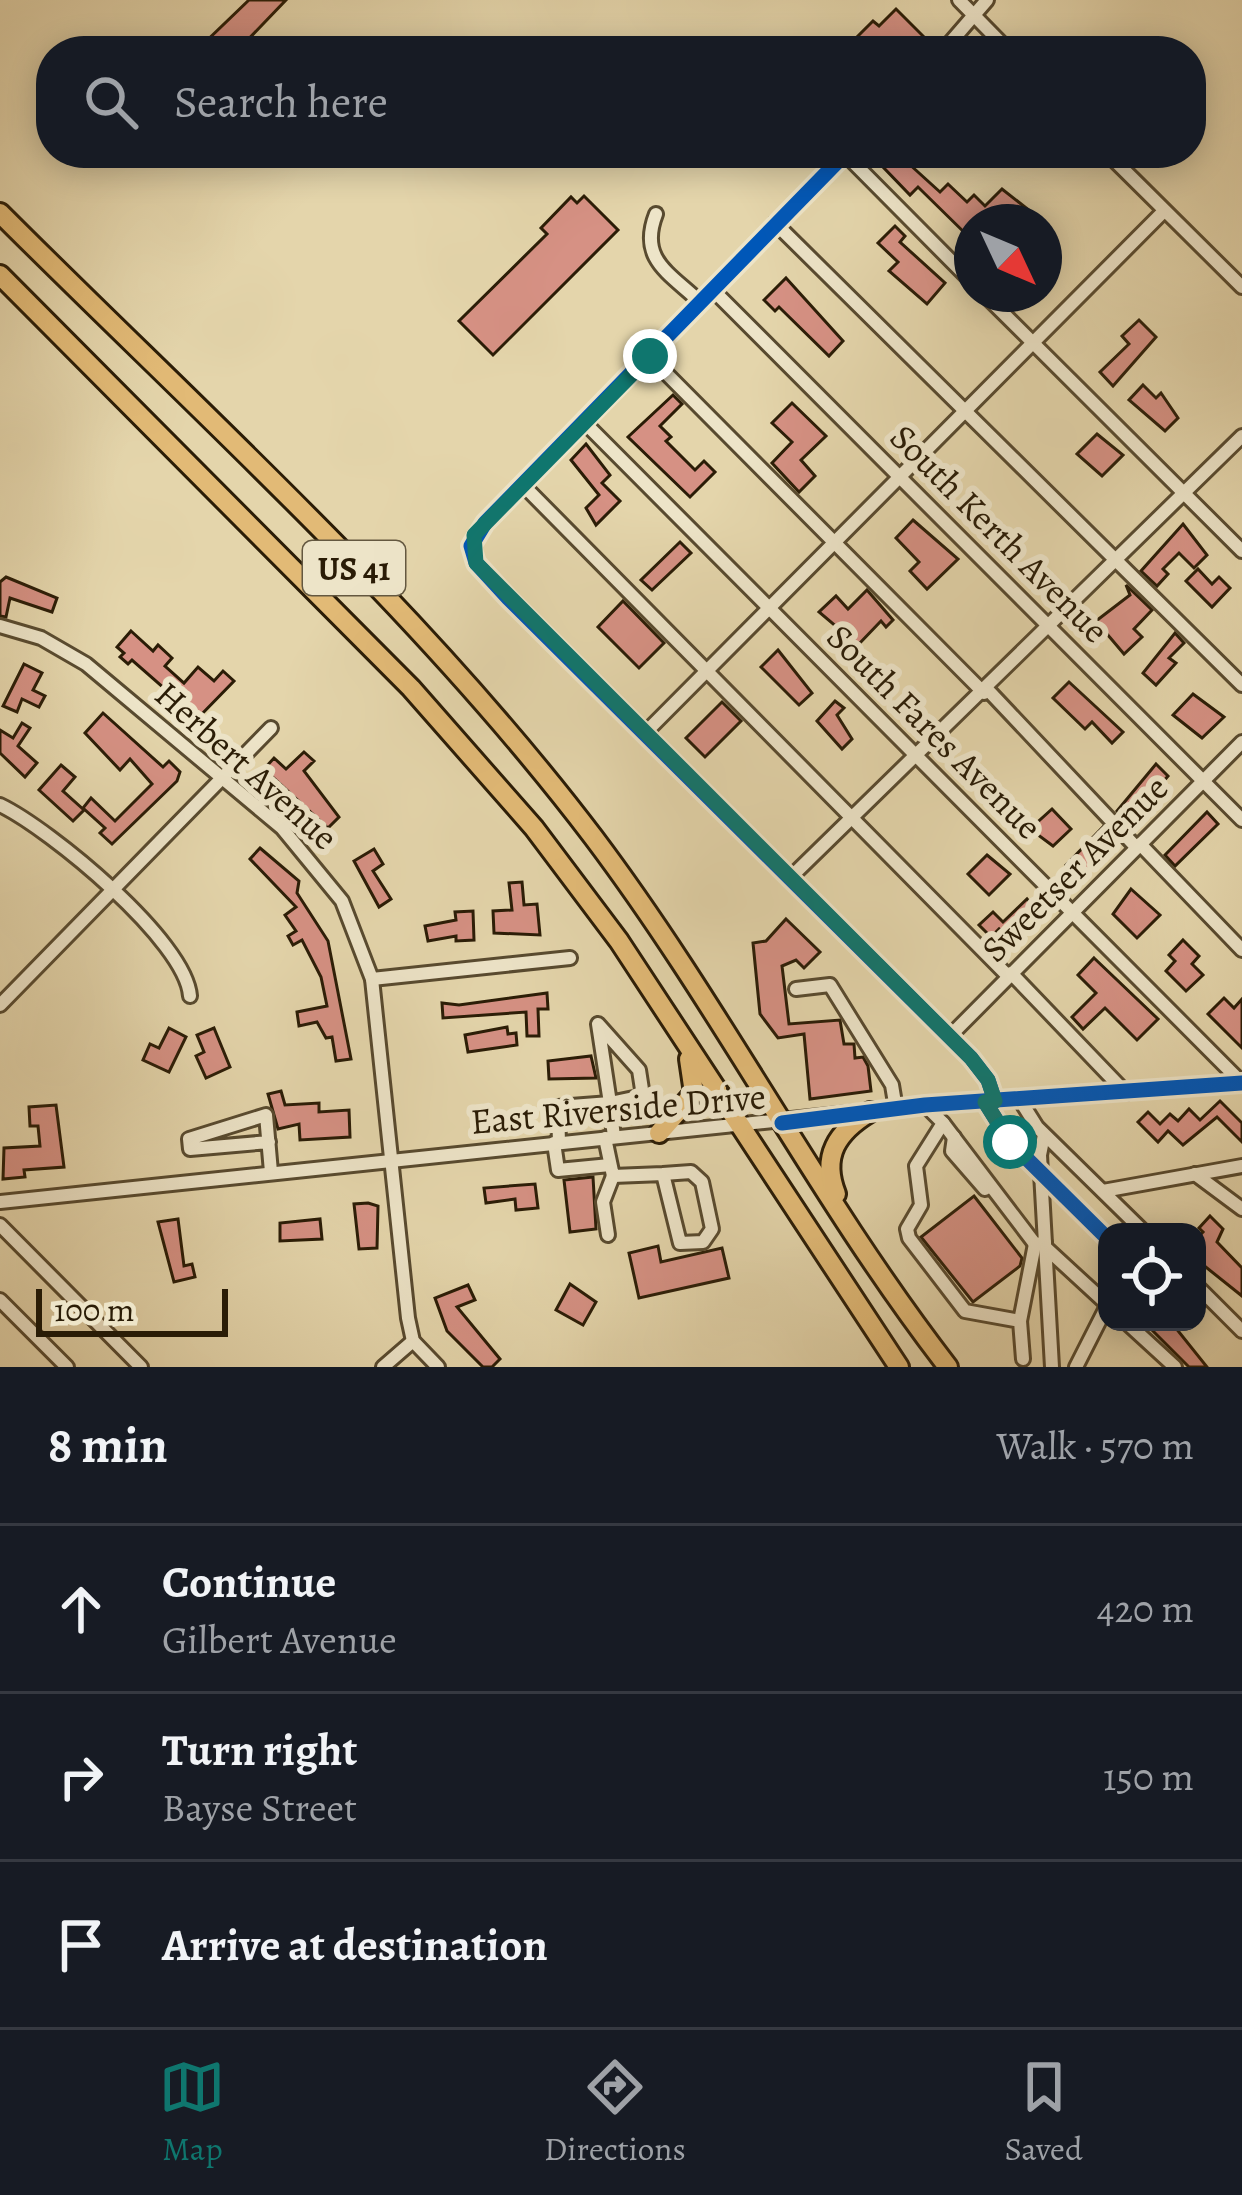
<!DOCTYPE html>
<meta charset="utf-8">
<style>
:root{--surface:#171b24;--page:#20242c;--text:#f1f3f6;--muted:#9ea1a6;--line:#363941;--accent:#0f766e}
body{margin:0;font-family:Alegreya,serif;background:var(--page);color:var(--text)}
.controls{position:absolute;right:36px;bottom:36px;display:grid;overflow:hidden;border-radius:24px;box-shadow:0 6px 30px #0003}
.controls button{width:108px;height:108px;display:grid;place-items:center;padding:0;border:0;border-bottom:3px solid var(--line);background:var(--surface);color:var(--text);font:60px sans-serif}
.compass{position:absolute;left:954px;top:204px;width:108px;height:108px;border-radius:50%;background:var(--surface);box-shadow:0 6px 30px #0003;rotate:134deg}
.scale{position:absolute;left:36px;bottom:30px;width:192px;box-sizing:border-box;padding-left:12px;border:6px solid #2a1c06;border-top:0;font-size:33px;line-height:42px;white-space:nowrap;color:#2a1c06;-webkit-text-stroke:9px #ede4c8;paint-order:stroke}
.stop{position:absolute;width:36px;height:36px;margin:-27px;border:9px solid #0f766e;border-radius:50%;background:#fff}
.stop.end{background:#0f766e;border-color:#fff;box-shadow:0 3px 12px #0008}
.list{margin:0;padding:0;list-style:none}
h2{display:flex;justify-content:space-between;align-items:center;height:156px;margin:0;padding:0 48px;font-size:51px}
h2 small{font-size:39px;font-weight:400;color:var(--muted)}
.list li{display:grid;grid-template-columns:78px 1fr auto;gap:36px;align-items:center;box-sizing:border-box;height:168px;padding:0 48px;border-top:3px solid var(--line)}
.list b{display:block;font-size:45px;white-space:nowrap}
.list p{margin:0;font-size:39px;white-space:nowrap;color:var(--muted)}
.list em{font-size:39px;font-style:normal;color:var(--muted)}
.icon{flex:none;width:66px;height:66px;fill:none;stroke:currentColor;stroke-width:2;stroke-linecap:round;stroke-linejoin:round}
.map{position:relative;flex:none;width:1242px;height:1367px;overflow:hidden}
.search{position:absolute;background:var(--surface);box-shadow:0 6px 30px #0003;left:36px;right:36px;top:36px;height:132px;display:flex;align-items:center;gap:30px;box-sizing:border-box;padding:0 42px;border-radius:48px;color:var(--muted);font-size:45px}
.sheet{height:660px;background:var(--surface)}
nav{display:flex;justify-content:space-around;align-items:center;box-sizing:border-box;height:168px;border-top:3px solid var(--line);background:var(--surface);font-size:33px;color:var(--muted)}
nav a{display:grid;justify-items:center;gap:6px}
nav .on{color:var(--accent)}
.map>svg:first-child{display:block}
.building{fill:#d69184;stroke:#2a1c06;stroke-width:3}
.lines{fill:none;stroke-linecap:round;stroke-linejoin:round}
.minor-casing{stroke:#584a2f;stroke-width:18}
.highway-casing{stroke:#2a1c06;stroke-width:24}
.minor{stroke:#ede4c8;stroke-width:12}
.highway{stroke:#e2ba76;stroke-width:18}
.cycleway-casing{stroke:#ede4c8;stroke-width:22}
.cycleway{stroke:#0057b8;stroke-width:15}
.route{stroke:#0f766e;stroke-width:15}
.labels{text-anchor:middle;stroke-width:12;stroke-linejoin:round;paint-order:stroke}
.shield{fill:#ede4c8;stroke:#645840;stroke-width:3}
.shield-label{font-size:33px;font-weight:bold;fill:#2a1c06}
.street-label{font-size:36px;fill:#2a1c06;stroke:#ede4c8}
</style>
<div class="map">
<svg width="1242" height="1367" viewBox="0 0 1242 1367">
<rect width="100%" height="100%" fill="#e4d5ab"/>
<filter id="stains"><feTurbulence type="fractalNoise" baseFrequency=".00167" numOctaves="4"/><feColorMatrix values="0 0 0 0 .2 0 0 0 0 .09 0 0 0 0 .02 0 0 0 .5 -.17"/></filter>
<radialGradient id="worn" r=".72"><stop offset=".6" stop-color="#630" stop-opacity="0"/><stop offset="1" stop-color="#630" stop-opacity=".3"/></radialGradient>
<g class="building">
<polygon points="249,0 286,0 237,51 196,51"/>
<polygon points="896,9 928,41 919,51 843,51 873,21 879,26"/>
<polygon points="897,153 940,192 948,184 967,202 974,195 985,206 1002,189 1044,222 972,222 972,240 918,187 910,195 883,167"/>
<polygon points="584,196 618,230 493,355 459,321 547,234 541,228 571,197 577,203"/>
<polygon points="895,226 905,236 900,242 945,283 927,304 889,271 898,262 878,243"/>
<polygon points="786,278 843,341 829,356 779,307 775,311 764,300"/>
<polygon points="1139,320 1156,337 1113,386 1100,372 1129,344 1122,336"/>
<polygon points="1143,385 1156,398 1161,393 1178,418 1165,431 1129,400"/>
<polygon points="673,395 682,404 660,426 671,437 666,441 695,470 704,461 715,472 690,497 628,437"/>
<polygon points="792,403 826,436 801,460 815,476 799,492 772,463 792,442 772,423"/>
<polygon points="1097,434 1123,455 1102,476 1077,454"/>
<polygon points="586,444 610,475 602,483 620,501 596,525 586,508 599,495 571,460"/>
<polygon points="913,520 958,559 927,589 910,571 919,562 896,538"/>
<polygon points="1183,524 1207,555 1194,568 1179,553 1163,569 1168,574 1157,586 1141,571"/>
<polygon points="680,542 691,553 652,590 641,580"/>
<polygon points="1198,569 1212,584 1219,577 1230,588 1212,607 1186,581"/>
<polygon points="6,577 57,598 52,612 10,598 6,617 0,616 0,582"/>
<polygon points="1126,585 1152,610 1134,629 1142,637 1124,654 1096,621 1130,595"/>
<polygon points="867,590 893,620 886,627 881,621 858,645 819,612 836,596 848,609"/>
<polygon points="623,601 664,643 639,668 598,627"/>
<polygon points="131,631 153,651 158,645 172,658 165,666 184,683 198,667 214,681 223,671 234,681 198,718 132,660 128,664 120,657 124,653 117,647"/>
<polygon points="1175,633 1184,643 1169,658 1176,663 1156,685 1143,673"/>
<polygon points="778,650 812,693 799,705 761,667"/>
<polygon points="24,664 42,673 33,690 45,696 39,707 22,699 17,712 3,706"/>
<polygon points="1069,682 1123,732 1112,743 1092,722 1085,729 1053,698"/>
<polygon points="1193,694 1224,717 1202,738 1173,715"/>
<polygon points="835,701 844,708 837,715 852,739 842,749 817,721"/>
<polygon points="722,702 741,721 705,757 686,738"/>
<polygon points="103,713 163,767 169,761 180,772 177,781 112,844 100,833 105,828 83,808 91,798 115,821 152,784 130,759 120,770 85,733"/>
<polygon points="22,723 30,728 18,746 37,763 25,777 0,753 0,730 13,738"/>
<polygon points="304,752 314,761 304,771 339,817 328,828 264,769 274,758 286,769"/>
<polygon points="1156,764 1168,776 1128,823 1117,811"/>
<polygon points="61,765 75,777 63,791 84,810 73,821 39,790"/>
<polygon points="1052,809 1071,829 1053,846 1030,829"/>
<polygon points="1207,812 1218,824 1175,866 1165,855"/>
<polygon points="1103,827 1117,842 1080,879 1066,865"/>
<polygon points="260,848 299,881 297,893 328,941 351,1059 336,1061 332,1037 326,1038 317,1022 299,1026 297,1012 327,1006 321,977 302,940 293,945 288,936 296,931 285,915 296,907 250,859"/>
<polygon points="374,849 383,864 373,871 391,899 379,907 354,861"/>
<polygon points="987,855 1010,874 989,895 968,874"/>
<polygon points="522,882 524,905 537,904 540,935 494,933 493,911 512,910 509,883"/>
<polygon points="1131,889 1160,915 1137,938 1113,914"/>
<polygon points="1027,899 1044,918 1015,946 999,929 991,937 979,925 993,912 1003,922"/>
<polygon points="473,911 474,940 456,941 456,936 428,941 425,926 456,920 455,912"/>
<polygon points="786,919 820,952 804,968 796,960 782,966 789,1024 840,1020 844,1044 854,1044 855,1058 863,1057 868,1066 871,1091 810,1099 804,1034 778,1038 760,1014 753,943 766,941"/>
<polygon points="1183,940 1199,956 1192,964 1203,975 1186,991 1166,971 1175,961 1169,955"/>
<polygon points="1094,958 1158,1019 1137,1040 1105,1008 1083,1029 1072,1017 1096,993 1078,975"/>
<polygon points="547,993 548,1009 538,1009 539,1036 527,1036 526,1012 443,1018 442,1003 459,1005"/>
<polygon points="1224,998 1234,1008 1242,999 1242,1048 1208,1014"/>
<polygon points="507,1027 508,1034 516,1033 517,1045 468,1052 465,1035"/>
<polygon points="169,1028 186,1037 169,1072 143,1060 150,1044 159,1048"/>
<polygon points="214,1028 230,1067 206,1078 196,1056 204,1052 197,1035"/>
<polygon points="591,1056 596,1078 549,1079 548,1061"/>
<polygon points="281,1091 285,1105 319,1103 319,1112 349,1110 350,1137 300,1140 299,1124 278,1129 268,1094"/>
<polygon points="1220,1101 1242,1123 1242,1142 1217,1117 1183,1145 1168,1131 1158,1142 1138,1122 1148,1112 1160,1124 1170,1114 1178,1121 1189,1109 1200,1120"/>
<polygon points="56,1105 64,1167 24,1170 25,1177 3,1179 4,1148 40,1146 38,1126 30,1126 29,1107"/>
<polygon points="593,1177 596,1229 570,1232 564,1180"/>
<polygon points="535,1184 538,1208 516,1210 515,1199 486,1203 484,1188"/>
<polygon points="974,1196 1022,1258 1020,1266 973,1302 921,1237"/>
<polygon points="368,1203 378,1206 377,1248 359,1249 354,1204"/>
<polygon points="1210,1216 1223,1229 1217,1242 1242,1268 1242,1296 1197,1260 1197,1238 1203,1232 1199,1228"/>
<polygon points="178,1219 184,1266 192,1264 195,1277 174,1282 158,1222"/>
<polygon points="320,1219 322,1239 280,1241 280,1223"/>
<polygon points="658,1246 661,1262 722,1248 729,1278 639,1298 629,1253"/>
<polygon points="570,1284 596,1302 583,1325 556,1310"/>
<polygon points="468,1285 475,1300 457,1307 500,1359 492,1367 483,1367 447,1331 435,1298"/>
<polygon points="1144,1322 1171,1322 1207,1367 1189,1367"/>
</g>
<g class="lines">
<g class="minor-casing">
<g id="minor">
<polyline points="959,0 1009,51"/>
<polyline points="943,51 987,0"/>
<polyline points="846,153 485,523 471,546 476,563 508,598 971,1058 988,1080 995,1101"/>
<polyline points="1107,153 1242,287"/>
<polyline points="845,154 972,282"/>
<path d="M656,214c-18,46 14,59 45,89"/>
<polyline points="775,223 1242,685"/>
<polyline points="713,290 1242,820"/>
<polyline points="984,294 1242,551"/>
<polyline points="649,356 984,693"/>
<polyline points="585,423 1242,1083"/>
<polyline points="522,484 1008,976"/>
<polyline points="0,626 41,638 86,664 282,828 342,901 372,979 408,1318 413,1341 438,1367"/>
<polyline points="987,689 1136,847"/>
<polyline points="645,733 1164,211"/>
<path d="M0,805c50,24 186,136 190,191"/>
<polyline points="1140,844 1242,950"/>
<polyline points="791,877 1242,436"/>
<polyline points="1011,973 1126,1093"/>
<polyline points="372,979 570,958"/>
<polyline points="796,989 830,985 892,1085 896,1109"/>
<polyline points="0,1005 271,728"/>
<polygon points="598,1024 639,1070 643,1096 610,1103"/>
<polyline points="950,1036 1242,742"/>
<polyline points="1020,1100 1037,1127 1144,1232"/>
<polyline points="925,1105 943,1123 916,1166 921,1205 907,1229 909,1238 965,1311 1020,1321 1023,1359"/>
<polyline points="943,1123 1035,1244 1045,1243"/>
<polyline points="1044,1135 1040,1155 1052,1367"/>
<polyline points="954,1137 952,1151 985,1189"/>
<polyline points="605,1138 613,1176 663,1174 680,1243 703,1242 712,1229 702,1182 691,1172 663,1174"/>
<polyline points="269,1142 190,1149 189,1139 266,1115 271,1172"/>
<polyline points="554,1143 558,1170 610,1165"/>
<polyline points="559,1143 558,1107 610,1103 614,1137"/>
<polyline points="1195,1174 1242,1209"/>
<polyline points="1103,1191 1242,1166"/>
<polyline points="0,1202 925,1105 1242,1083"/>
<polyline points="0,1225 141,1367"/>
<polyline points="608,1235 603,1202 613,1176"/>
<polyline points="1046,1248 1107,1304"/>
<polyline points="1197,1286 1242,1331"/>
<polyline points="0,1300 67,1367"/>
<polyline points="1020,1321 1035,1244"/>
<polyline points="1126,1322 1175,1367"/>
<polyline points="383,1367 413,1341"/>
<polyline points="1076,1367 1107,1306"/>
</g>
</g>
<g class="highway-casing">
<g id="highway">
<path d="M0,213c202,202 421,397 594,625 128,170 224,361 354,529"/>
<polyline points="0,275 411,688 534,828 619,941 899,1367"/>
<polyline points="659,1133 694,1093 689,1059"/>
<path d="M836,1194c-15,-38 1,-62 34,-82"/>
</g>
</g>
<use href="#minor" class="minor"/>
<use href="#highway" class="highway"/>
<g class="cycleway-casing">
<g id="cycleway">
<polyline points="846,153 485,523 471,546 476,563 508,598 971,1058 988,1080 995,1101"/>
<polyline points="985,1102 1010,1142 1107,1238"/>
<polyline points="782,1123 925,1105 1242,1083"/>
</g>
</g>
<use href="#cycleway" class="cycleway"/>
</g>
<g class="lines">
<polyline class="route" points="650,356 474,535 476,563 971,1058 988,1080 995,1101 985,1102 1010,1142"/>
</g>
<g class="labels">
<rect class="shield" x="303" y="541" width="102" height="54" rx="9"/>
<g class="shield-label">
<text x="354" y="580">US 41</text>
</g>
<g class="street-label">
<text transform="translate(1000 533) rotate(45)" y="13">South Kerth Avenue</text>
<text transform="translate(935 731) rotate(45)" y="13">South Fares Avenue</text>
<text transform="translate(247 765) rotate(42)" y="13">Herbert Avenue</text>
<text transform="translate(1074 868) rotate(-45)" y="13">Sweetser Avenue</text>
<text transform="translate(618 1108) rotate(-5)" y="13">East Riverside Drive</text>
</g>
</g>
<rect width="100%" height="100%" filter="url(#stains)"/>
<rect width="100%" height="100%" fill="url(#worn)"/>
</svg>
<div class="controls">
<button><svg class="icon" aria-label="locate" viewBox="0 0 24 24"><circle cx="12" cy="12" r="6"/><path d="M12 2v4M12 18v4M2 12h4M18 12h4"/></svg></button>
</div>
<svg class="compass" viewBox="-18 -18 36 36"><path d="M0-13l5 13h-10z" fill="#e53935"/><path d="M0 13l5-13h-10z" fill="#9ea1a6"/></svg>
<div class="scale">100 m</div>
<div class="stop" style="left:1010px;top:1142px"></div>
<div class="stop end" style="left:650px;top:356px"></div>
<div class="search"><svg class="icon" aria-label="search" viewBox="0 0 24 24"><circle cx="10" cy="10" r="6"/><path d="M15 15l6 6"/></svg>Search here</div>
</div>
<section class="sheet">
<h2>8 min<small>Walk · 570 m</small></h2>
<ul class="list">
<li><svg class="icon" aria-label="ahead" viewBox="0 0 24 24"><path d="M12 20V5M6 11l6-6 6 6"/></svg><div><b>Continue</b><p>Gilbert Avenue</p></div><em>420 m</em></li>
<li><svg class="icon" aria-label="right" viewBox="0 0 24 24"><path d="M7 20v-9h11M14 6l5 5-5 5"/></svg><div><b>Turn right</b><p>Bayse Street</p></div><em>150 m</em></li>
<li><svg class="icon" aria-label="arrive" viewBox="0 0 24 24"><path d="M6 21V4h12l-3 4 3 4H6"/></svg><div><b>Arrive at destination</b></div></li>
</ul>
</section>
<nav>
<a class="on"><svg class="icon" aria-label="map" viewBox="0 0 24 24"><path d="M3 6l6-2 6 2 6-2v14l-6 2-6-2-6 2zM9 4v14M15 6v14"/></svg>Map</a>
<a><svg class="icon" aria-label="directions" viewBox="0 0 24 24"><path d="M12 3l9 9-9 9-9-9zM9 14v-3h6M13 9l2 2-2 2"/></svg>Directions</a>
<a><svg class="icon" aria-label="saved" viewBox="0 0 24 24"><path d="M7 4h10v16l-5-4-5 4z"/></svg>Saved</a>
</nav>
